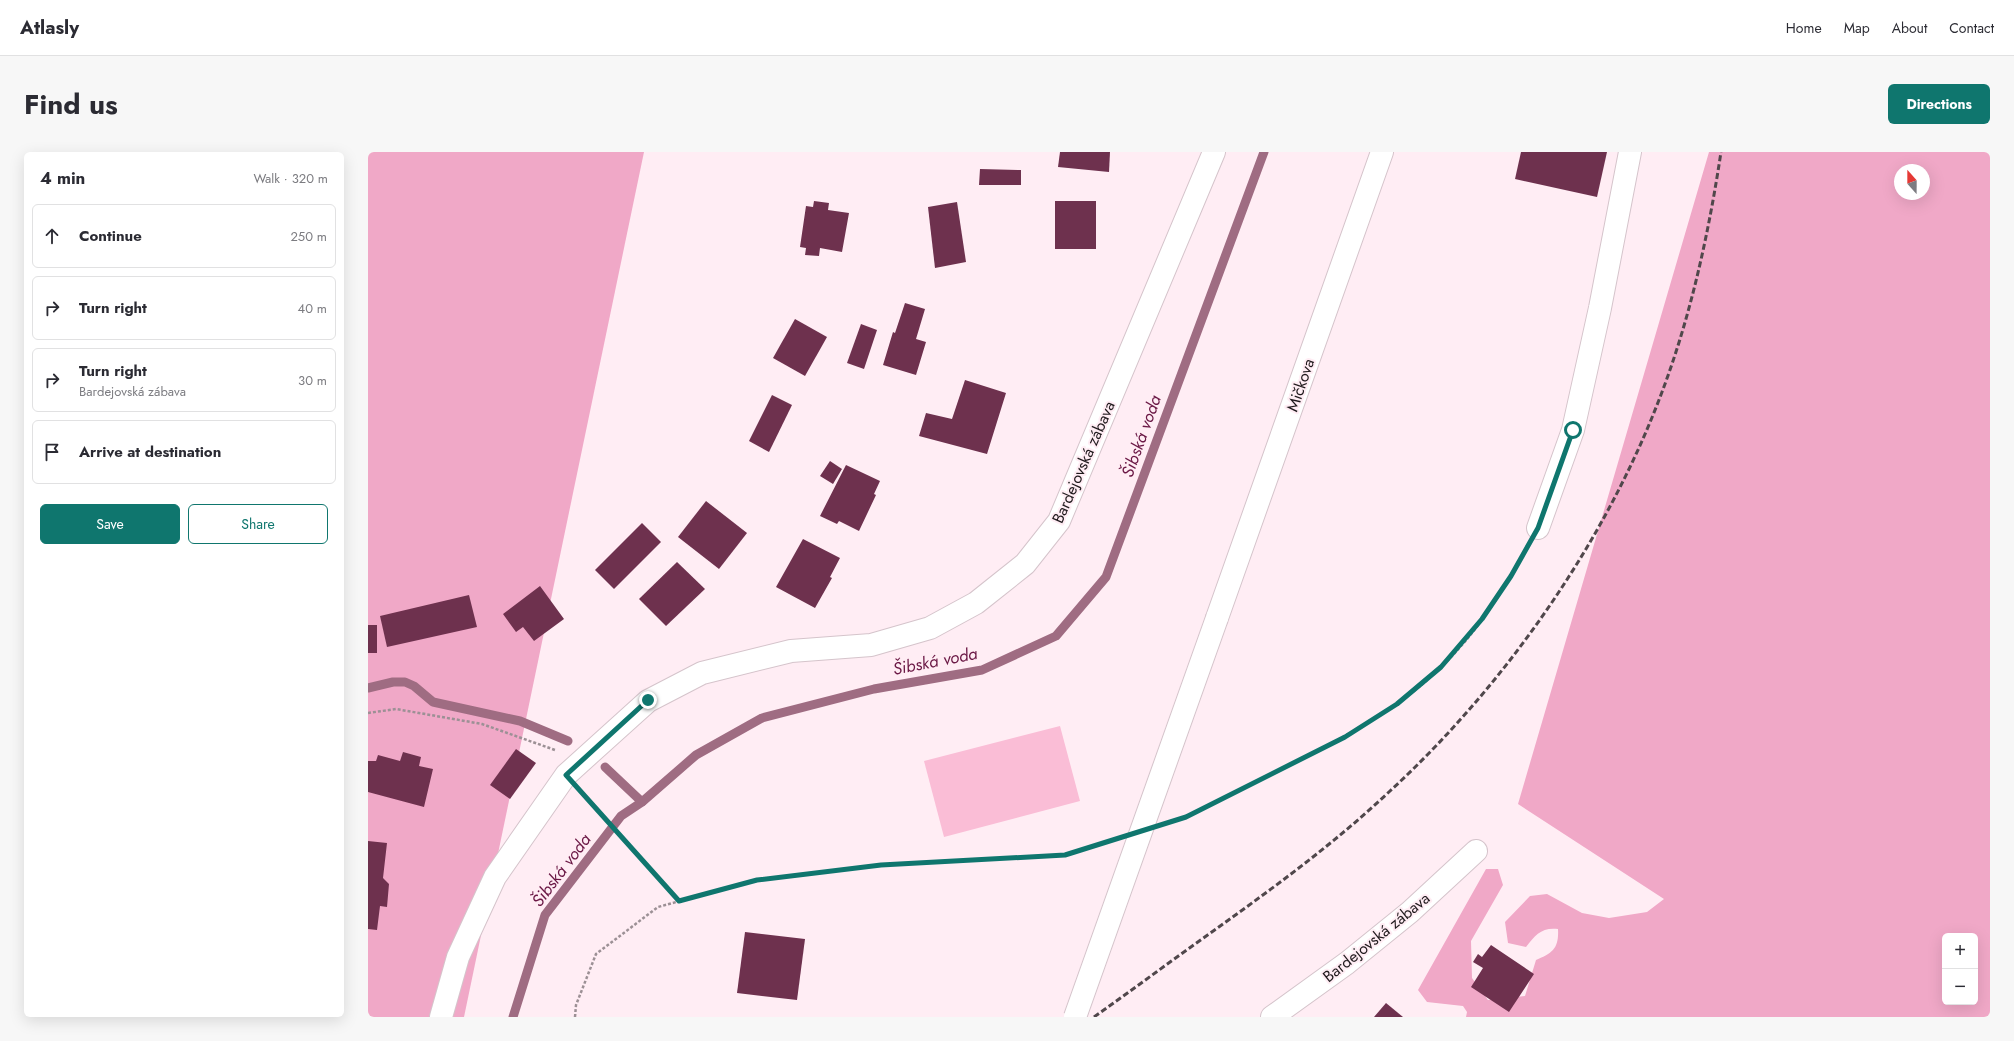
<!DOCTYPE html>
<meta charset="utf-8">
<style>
:root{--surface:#fff;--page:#f7f7f7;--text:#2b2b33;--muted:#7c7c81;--line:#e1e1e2;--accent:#0f766e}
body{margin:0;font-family:Jost,sans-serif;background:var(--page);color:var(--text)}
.controls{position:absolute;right:12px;bottom:12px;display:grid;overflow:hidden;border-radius:6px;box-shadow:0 4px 16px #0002}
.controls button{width:36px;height:36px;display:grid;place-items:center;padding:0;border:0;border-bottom:1px solid var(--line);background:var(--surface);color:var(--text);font:20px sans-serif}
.compass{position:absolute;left:1526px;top:12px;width:36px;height:36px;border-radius:50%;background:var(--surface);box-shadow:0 4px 16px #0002;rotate:339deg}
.stop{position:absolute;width:12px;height:12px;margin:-9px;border:3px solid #0f766e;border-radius:50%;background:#fff}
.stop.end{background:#0f766e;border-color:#fff;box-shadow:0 1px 4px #0008}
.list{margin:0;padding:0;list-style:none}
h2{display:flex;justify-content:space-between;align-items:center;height:52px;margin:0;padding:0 16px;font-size:17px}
h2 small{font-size:13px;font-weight:400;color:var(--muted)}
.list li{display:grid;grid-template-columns:26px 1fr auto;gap:12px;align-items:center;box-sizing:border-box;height:64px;margin:0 8px 8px;padding:0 8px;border:1px solid var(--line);border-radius:6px}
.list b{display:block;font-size:15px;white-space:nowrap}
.list p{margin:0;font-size:13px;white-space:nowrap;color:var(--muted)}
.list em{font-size:13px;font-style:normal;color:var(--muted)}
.actions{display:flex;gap:8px;padding:12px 16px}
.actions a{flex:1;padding:9px 0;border:1px solid var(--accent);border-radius:6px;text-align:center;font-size:14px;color:var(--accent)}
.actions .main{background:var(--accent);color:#fff}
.icon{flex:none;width:22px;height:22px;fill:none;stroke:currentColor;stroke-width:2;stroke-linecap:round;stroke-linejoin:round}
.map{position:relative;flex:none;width:1622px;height:865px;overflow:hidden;border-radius:6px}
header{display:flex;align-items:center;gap:24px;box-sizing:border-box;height:56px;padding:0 20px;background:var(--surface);border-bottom:1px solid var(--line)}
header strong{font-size:19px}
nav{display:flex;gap:22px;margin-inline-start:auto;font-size:14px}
.intro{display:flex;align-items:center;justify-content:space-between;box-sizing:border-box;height:96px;padding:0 24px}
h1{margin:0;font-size:28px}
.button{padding:10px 18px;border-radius:6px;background:var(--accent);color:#fff;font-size:14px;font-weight:700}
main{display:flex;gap:24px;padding:0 24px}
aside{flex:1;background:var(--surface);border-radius:6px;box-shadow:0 4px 16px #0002}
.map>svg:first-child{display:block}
.green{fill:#fabdd6}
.forest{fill:#f0a8c7;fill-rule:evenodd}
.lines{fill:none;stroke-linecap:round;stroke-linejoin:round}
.stream{stroke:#9f6c82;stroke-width:9}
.building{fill:#6e314e}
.minor-casing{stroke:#d5c4cb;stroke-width:24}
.major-casing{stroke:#d5c4cb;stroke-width:24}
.path{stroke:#9c9095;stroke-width:2.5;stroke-dasharray:3 2;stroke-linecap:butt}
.minor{stroke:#fff;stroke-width:22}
.major{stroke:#fff;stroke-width:22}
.rail{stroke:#50474b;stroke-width:3;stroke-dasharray:6 3;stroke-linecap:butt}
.major-bridge-casing{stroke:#d5c4cb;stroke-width:24;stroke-linecap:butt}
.major-bridge{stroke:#fff;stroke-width:22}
.route{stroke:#0f766e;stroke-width:5}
.labels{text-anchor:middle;stroke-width:4;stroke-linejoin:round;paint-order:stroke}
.street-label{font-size:16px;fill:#1f191c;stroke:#ffedf4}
.water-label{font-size:17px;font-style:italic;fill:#6b1845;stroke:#ffedf4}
</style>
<header>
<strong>Atlasly</strong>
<nav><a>Home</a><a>Map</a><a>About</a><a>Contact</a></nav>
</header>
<div class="intro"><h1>Find us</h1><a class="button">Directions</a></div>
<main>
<aside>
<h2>4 min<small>Walk · 320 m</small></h2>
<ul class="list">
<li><svg class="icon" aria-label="ahead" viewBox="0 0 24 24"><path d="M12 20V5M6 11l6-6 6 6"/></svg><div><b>Continue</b></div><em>250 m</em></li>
<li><svg class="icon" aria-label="right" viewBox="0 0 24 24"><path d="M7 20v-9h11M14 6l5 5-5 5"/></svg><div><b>Turn right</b></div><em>40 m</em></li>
<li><svg class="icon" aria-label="right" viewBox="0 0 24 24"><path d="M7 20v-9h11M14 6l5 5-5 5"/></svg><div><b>Turn right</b><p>Bardejovská zábava</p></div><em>30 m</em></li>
<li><svg class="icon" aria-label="arrive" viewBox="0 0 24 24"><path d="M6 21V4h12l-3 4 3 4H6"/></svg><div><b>Arrive at destination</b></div></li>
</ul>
<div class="actions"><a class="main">Save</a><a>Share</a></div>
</aside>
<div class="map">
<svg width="1622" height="865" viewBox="0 0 1622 865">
<rect width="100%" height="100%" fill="#ffedf4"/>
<polygon class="green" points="692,574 712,649 576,685 556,609"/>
<g class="forest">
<polygon points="0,0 276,0 96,865 0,865"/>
<path d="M1341,0h281v865h-524l1,-5 -4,-6 -36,-4 -9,-12 68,-121h12l5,16 -32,56 1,37 16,22 37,-4 11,-36c17,-7 23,-12 22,-31 -16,-2 -23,6 -32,18l-18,-4 -3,-21 25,-26 17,-2 35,19 27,5 38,-6 17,-13 -146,-95zM1532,18h24v24h-24zM1577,784h30v66h-30z"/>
</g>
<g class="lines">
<g class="stream">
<polyline points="0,536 25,530 37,530 46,534 65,550 152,569 200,589"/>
<polyline points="237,615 274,650"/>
<polyline points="145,865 177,763 253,664 274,650 328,603 394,566 506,537 614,518 688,484 738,425 896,0"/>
</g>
</g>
<g class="building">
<polygon points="692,0 742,0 741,20 690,15"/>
<polygon points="1153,0 1239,0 1229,45 1147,27"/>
<polygon points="612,17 653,18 653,33 611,33"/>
<polygon points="446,49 461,51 460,58 481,61 474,100 452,96 451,104 437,103 438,96 432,95 438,54 445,55"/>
<rect x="687" y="49" width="41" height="48"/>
<polygon points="589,50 598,110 567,116 560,55"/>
<polygon points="537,151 557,157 548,187 558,190 548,223 515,213 525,180 527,181"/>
<polygon points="427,167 459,185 437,224 405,206"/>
<polygon points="493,172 509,178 496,217 479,211"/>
<polygon points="597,228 638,241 619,302 551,284 558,261 584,267"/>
<polygon points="404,243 424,253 401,300 381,289"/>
<polygon points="462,309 474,317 465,332 452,324"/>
<polygon points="478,313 512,329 506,342 508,343 491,379 471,369 469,372 452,364"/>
<polygon points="338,349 379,381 351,417 310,385"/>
<polygon points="274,371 293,390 246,437 227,418"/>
<polygon points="435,387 472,406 462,425 464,426 447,456 408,435"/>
<polygon points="309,410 337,437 298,474 271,447"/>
<polygon points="172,434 196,467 166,489 155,475 148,480 135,462"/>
<polygon points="101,443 109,475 19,495 12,464"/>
<rect x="0" y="473" width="9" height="28"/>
<polygon points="148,597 168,611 142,647 122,633"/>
<polygon points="35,600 53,605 51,614 65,617 56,655 0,640 0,609 8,609 10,603 32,609"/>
<polygon points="0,689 19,691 15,726 21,732 19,755 12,754 9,778 0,777"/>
<polygon points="377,780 437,787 429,848 369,841"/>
<polygon points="1123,793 1166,822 1141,860 1103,835 1115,816 1105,810 1110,802 1114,805"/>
<polygon points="1018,851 1035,865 1006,865"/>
</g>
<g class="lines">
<g class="minor-casing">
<g id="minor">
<polyline points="1170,376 1205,278 1232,156 1262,0"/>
<polyline points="73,865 90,805 127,725 198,623 280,549 334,521 423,499 503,493 562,476 608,451 657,412 691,369 846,0"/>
<polyline points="904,865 979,811 1042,760 1108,699"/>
</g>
</g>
<g class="major-casing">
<polyline id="major" points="849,466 1014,0"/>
</g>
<g class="path">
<polyline points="0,561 28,557 114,572 187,598"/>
<polyline points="215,643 311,749"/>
<path d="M804,669l14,-4c35,-18 71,-36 106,-53 52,-27 107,-55 149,-97 35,-33 62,-76 85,-118"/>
<polyline points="207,865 208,853 228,802 290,755 389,728 513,713 697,703 742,689"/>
</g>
<use href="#minor" class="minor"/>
<use href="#major" class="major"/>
<path class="rail" d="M726,865c41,-29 81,-59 122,-88 60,-43 120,-87 174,-138 113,-104 211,-243 267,-386 32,-81 51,-167 64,-253"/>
<g class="major-bridge-casing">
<polyline id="major-bridge" points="707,865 849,466"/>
</g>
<use href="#major-bridge" class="major-bridge"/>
</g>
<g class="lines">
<polyline class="route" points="280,548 198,623 311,749 389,728 513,713 697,703 818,665 977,585 1029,552 1073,515 1114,467 1143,424 1170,376 1205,278"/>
</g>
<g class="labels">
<g class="street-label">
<text transform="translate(932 233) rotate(-71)" y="6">Mičkova</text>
<text transform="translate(715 310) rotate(-66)" y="6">Bardejovská zábava</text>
<text transform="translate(1008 785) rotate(-39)" y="6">Bardejovská zábava</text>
</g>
<g class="water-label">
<text transform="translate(773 284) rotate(-70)" y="6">Šibská voda</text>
<text transform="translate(567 509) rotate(-11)" y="6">Šibská voda</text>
<text transform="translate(193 718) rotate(-53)" y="6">Šibská voda</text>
</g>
</g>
</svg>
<div class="controls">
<button>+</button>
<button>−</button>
</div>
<svg class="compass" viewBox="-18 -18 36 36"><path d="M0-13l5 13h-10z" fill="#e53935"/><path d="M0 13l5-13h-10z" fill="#7c7c81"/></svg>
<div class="stop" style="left:1205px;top:278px"></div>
<div class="stop end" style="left:280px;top:548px"></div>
</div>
</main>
